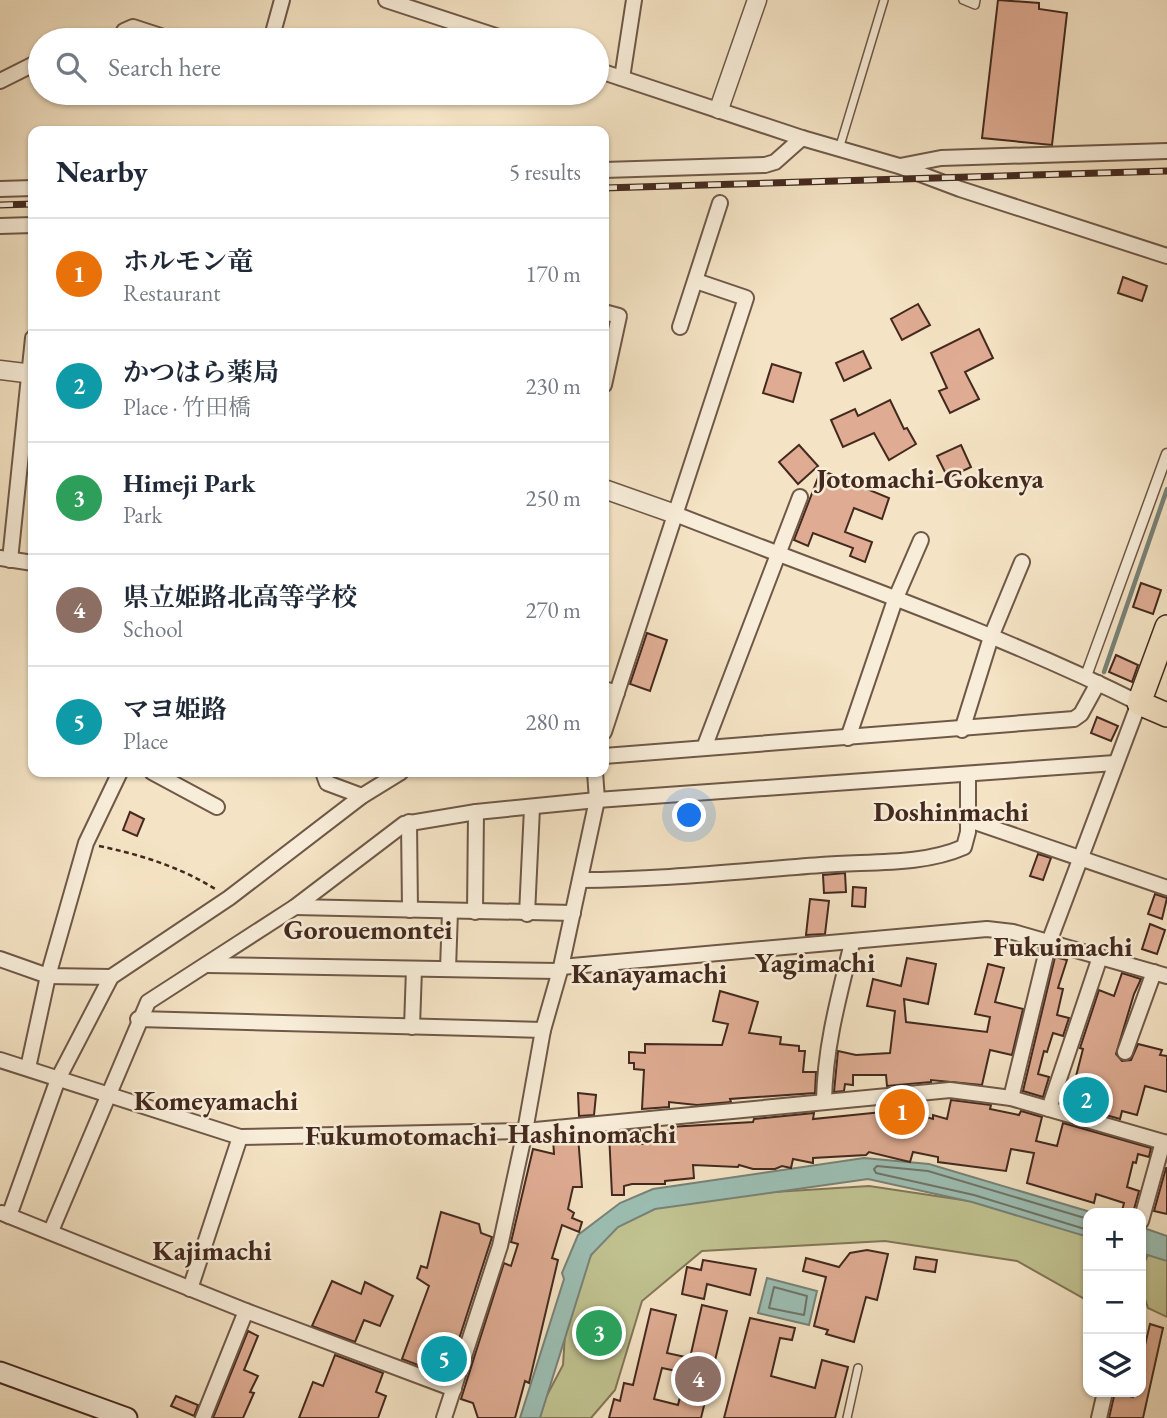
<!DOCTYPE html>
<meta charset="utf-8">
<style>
:root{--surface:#fff;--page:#f2f2f3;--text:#1f2937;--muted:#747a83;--line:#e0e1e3;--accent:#8f2418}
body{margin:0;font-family:"EB Garamond","Noto Serif JP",serif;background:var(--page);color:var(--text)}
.controls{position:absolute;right:21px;bottom:21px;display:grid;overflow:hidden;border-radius:14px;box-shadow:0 2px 5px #0004}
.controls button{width:63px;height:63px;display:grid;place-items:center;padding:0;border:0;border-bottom:2px solid var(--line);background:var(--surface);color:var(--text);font:35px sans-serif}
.you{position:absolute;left:690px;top:816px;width:24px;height:24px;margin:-18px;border:5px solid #fff;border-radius:50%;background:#1a73e8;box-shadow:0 0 0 10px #1a73e833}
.badge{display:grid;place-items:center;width:46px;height:46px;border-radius:50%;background:var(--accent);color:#fff;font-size:23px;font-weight:700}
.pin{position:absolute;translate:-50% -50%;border:4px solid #fff;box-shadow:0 2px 7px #0006}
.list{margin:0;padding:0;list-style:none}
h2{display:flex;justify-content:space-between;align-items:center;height:91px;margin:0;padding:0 28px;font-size:30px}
h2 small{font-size:23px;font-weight:400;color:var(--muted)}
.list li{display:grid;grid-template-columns:46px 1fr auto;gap:21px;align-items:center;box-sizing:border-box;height:112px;padding:0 28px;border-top:2px solid var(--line)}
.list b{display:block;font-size:26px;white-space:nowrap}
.list p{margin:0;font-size:23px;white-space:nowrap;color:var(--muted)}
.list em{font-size:23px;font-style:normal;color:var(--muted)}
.icon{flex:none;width:38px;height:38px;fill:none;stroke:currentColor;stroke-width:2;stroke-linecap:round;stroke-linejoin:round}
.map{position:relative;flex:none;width:1167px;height:1418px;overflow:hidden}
.search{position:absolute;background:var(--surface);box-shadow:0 2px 5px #0004;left:28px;top:28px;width:581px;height:77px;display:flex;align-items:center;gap:18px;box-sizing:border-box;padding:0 24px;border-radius:38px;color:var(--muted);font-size:26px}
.panel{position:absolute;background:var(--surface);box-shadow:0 2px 5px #0004;left:28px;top:126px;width:581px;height:651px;border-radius:14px}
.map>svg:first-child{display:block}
.green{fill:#c0c290;stroke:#827657;stroke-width:2}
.water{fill:#9cbeb3;stroke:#788277;stroke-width:2}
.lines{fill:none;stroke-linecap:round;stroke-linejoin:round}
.shore{stroke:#707468;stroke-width:2}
.stream{stroke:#788277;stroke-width:4.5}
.building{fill:#dfac93;stroke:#43291e;stroke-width:2;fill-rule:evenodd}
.service-casing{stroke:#6f5848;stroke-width:10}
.pedestrian-casing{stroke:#6f5848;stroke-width:13}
.minor-casing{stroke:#6f5848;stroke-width:18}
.tertiary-casing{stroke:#6f5848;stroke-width:21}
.secondary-casing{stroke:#43291e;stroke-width:23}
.trunk-casing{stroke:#43291e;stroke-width:26}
.path{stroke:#43291e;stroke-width:2.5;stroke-dasharray:5 3.5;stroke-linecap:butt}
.service{stroke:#f8edd9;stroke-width:7}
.pedestrian{stroke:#f8edd9;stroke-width:10}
.minor{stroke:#f8edd9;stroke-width:14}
.tertiary{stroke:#f8edd9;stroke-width:18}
.secondary{stroke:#f8edd9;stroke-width:19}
.trunk{stroke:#f4e3c4;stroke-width:23}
.rail-casing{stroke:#43291e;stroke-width:7}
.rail{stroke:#f8edd9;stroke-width:4.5;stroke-dasharray:13;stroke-linecap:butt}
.labels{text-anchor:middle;stroke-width:5;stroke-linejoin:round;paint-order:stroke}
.quarter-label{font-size:28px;font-weight:bold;fill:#43291e;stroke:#f8edd9}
</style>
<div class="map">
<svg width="1167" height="1418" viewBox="0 0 1167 1418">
<rect width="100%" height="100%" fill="#f4e3c4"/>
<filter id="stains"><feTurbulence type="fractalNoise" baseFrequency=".00286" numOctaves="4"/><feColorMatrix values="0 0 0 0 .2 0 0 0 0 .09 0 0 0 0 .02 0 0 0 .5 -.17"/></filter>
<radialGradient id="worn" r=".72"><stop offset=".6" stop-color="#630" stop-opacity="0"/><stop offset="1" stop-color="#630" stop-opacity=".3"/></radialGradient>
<g class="green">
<polygon points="869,1186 1030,1210 1088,1230 1088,1295 1083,1298 1017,1261 885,1241 702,1251 642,1301 615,1390 591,1418 535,1418 563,1365 568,1290 613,1222 666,1199"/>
<path d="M1151,1249l16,5v63l-19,-9c-8,-23 -10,-37 3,-59z"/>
</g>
<g class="water">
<polygon points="864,1158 929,1164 1094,1213 1088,1213 1088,1237 972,1202 868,1179 655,1209 618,1227 591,1255 540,1418 520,1418 564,1279 562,1273 578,1235 620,1203 653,1189"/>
<polygon points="1141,1227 1167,1236 1167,1261 1141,1253"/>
<polygon points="767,1278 817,1291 809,1325 758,1313"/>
</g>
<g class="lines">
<g class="shore">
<polyline points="1088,1219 928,1171 877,1166 874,1169 876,1173 974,1195 1088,1230"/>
<polygon points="774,1287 807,1296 804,1315 769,1308"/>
</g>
<polyline class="stream" points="1104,672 1167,489"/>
</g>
<g class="building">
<polygon points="998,0 1039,3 1039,9 1067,13 1052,145 982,138"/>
<polygon points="1123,277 1147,286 1142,301 1118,293"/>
<polygon points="918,304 930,325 902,340 891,319"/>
<polygon points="979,329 993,358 965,372 979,399 950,413 939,391 947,388 931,353"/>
<polygon points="863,351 871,368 844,381 836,363"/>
<polygon points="772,364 801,373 793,402 763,393"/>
<polygon points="890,400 904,429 907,428 916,444 889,460 874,433 843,447 831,420 855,409 858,416"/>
<polygon points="799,445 818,466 798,484 779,462"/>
<polygon points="961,445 971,467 948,478 937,456"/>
<polygon points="821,470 889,498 882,519 854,508 845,532 872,542 865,562 850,556 853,548 813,533 808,546 794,540"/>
<polygon points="1141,583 1161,590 1153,614 1133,607"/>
<polygon points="647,633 667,640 650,691 630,684"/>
<polygon points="1116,655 1138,665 1132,682 1109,672"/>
<polygon points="1097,717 1118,726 1111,741 1091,733"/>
<polygon points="130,812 144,819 137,836 123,830"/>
<polygon points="1038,854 1051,858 1043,880 1030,876"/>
<polygon points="845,873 846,892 824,893 823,875"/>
<polygon points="853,887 866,888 865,907 852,906"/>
<polygon points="1155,894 1167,898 1162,919 1148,914"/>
<polygon points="810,899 829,901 825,934 806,935"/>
<polygon points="1150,924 1165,930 1157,954 1142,949"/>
<polygon points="1055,957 1067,960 1058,988 1063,989 1057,1015 1069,1018 1063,1036 1053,1033 1047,1052 1044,1051 1038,1074 1049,1077 1043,1097 1023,1091"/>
<polygon points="907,958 936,964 928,1004 904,999 906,1022 987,1032 990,1017 975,1014 988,964 1004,968 995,1002 1023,1009 1012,1055 990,1050 982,1085 931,1080 931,1082 887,1086 886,1075 853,1075 853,1085 845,1084 844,1091 834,1092 838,1051 856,1055 890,1053 895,1011 867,1006 873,979 901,986"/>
<polygon points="1122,973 1141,979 1134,994 1116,1054 1122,1061 1131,1060 1138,1044 1162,1050 1160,1055 1167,1056 1167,1092 1145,1086 1137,1115 1122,1111 1120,1119 1074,1106 1078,1090 1073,1088 1083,1049 1080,1048 1099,990 1114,996"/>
<polygon points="720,991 758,1002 749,1033 781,1037 780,1044 799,1046 799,1051 805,1051 803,1072 816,1072 815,1093 730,1099 731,1102 697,1105 669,1102 669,1107 642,1109 644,1070 634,1069 634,1063 629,1063 629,1052 645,1053 645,1044 722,1045 728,1024 713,1021"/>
<polygon points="578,1093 596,1095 594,1115 579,1116"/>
<polygon points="951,1100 991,1105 990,1109 1019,1115 1021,1111 1042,1117 1036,1141 1057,1146 1063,1123 1151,1148 1149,1157 1138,1154 1136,1163 1133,1162 1127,1187 1139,1191 1133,1213 1122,1211 1124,1203 1096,1194 1094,1203 1027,1183 1034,1153 1011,1149 1006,1171 938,1162 938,1157 913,1152 910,1162 869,1152 866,1155 813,1158 813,1163 793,1159 791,1168 782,1166 775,1169 753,1169 739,1165 738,1167 693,1165 694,1178 665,1181 665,1184 632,1184 624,1186 624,1195 612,1195 609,1133 640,1130 641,1144 668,1144 669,1127 753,1122 754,1119 814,1113 813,1119 902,1110 933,1119 933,1115 947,1119"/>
<polygon points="578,1136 582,1187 573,1187 568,1209 574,1213 572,1218 582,1222 579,1232 562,1225 552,1258 558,1260 529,1383 525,1381 515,1418 478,1418 473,1403 461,1399 504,1263 511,1266 518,1244 511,1242 533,1149 554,1154 553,1138"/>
<polygon points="1166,1168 1167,1168 1167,1214 1154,1211"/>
<polygon points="441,1212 479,1224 481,1233 492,1237 447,1376 402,1359 429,1286 417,1278 421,1266 427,1268"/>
<polygon points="867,1250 888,1254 877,1300 866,1297 854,1342 826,1334 828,1330 814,1326 826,1277 803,1271 806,1258 839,1267 850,1253"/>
<polygon points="916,1257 937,1260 935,1272 914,1269"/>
<polygon points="703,1260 756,1269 750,1295 707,1284 704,1299 682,1294 687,1267 701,1270"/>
<polygon points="332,1281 361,1294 365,1282 393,1296 380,1326 364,1320 355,1342 312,1326"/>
<path d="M702,1305l25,6 -26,107h-92l5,-19 6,2 4,-18 9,2 18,-76 25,6 -9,38 23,5zM662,1368l24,5 -8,32 -24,-6z"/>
<polygon points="750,1318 795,1328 792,1340 780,1338 771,1376 815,1388 822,1360 848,1367 835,1418 724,1418"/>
<polygon points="1150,1324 1163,1328 1143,1418 1109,1418 1115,1392 1133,1397 1135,1392 1141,1392 1141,1362"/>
<polygon points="248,1331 258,1336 244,1370 258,1376 250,1392 254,1393 243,1418 213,1418"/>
<polygon points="335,1355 383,1373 376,1392 386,1396 378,1418 299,1418 313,1382 323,1386"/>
<polygon points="176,1396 198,1405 194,1416 171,1406"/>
</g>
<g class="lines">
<g class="service-casing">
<g id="service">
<polyline points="963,0 975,5 976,0"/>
<polyline points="839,149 884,0"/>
<polyline points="847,1418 858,1368"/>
</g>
</g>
<g class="pedestrian-casing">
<polyline id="pedestrian" points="1086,676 1167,454"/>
</g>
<g class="minor-casing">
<g id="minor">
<polyline points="386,0 508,40"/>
<polyline points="120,40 124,31 133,27 173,40"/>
<polyline points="271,40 282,0"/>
<polyline points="597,70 802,138 899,166 960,189 1167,256"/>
<polyline points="622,78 634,0"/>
<polyline points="0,81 40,61"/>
<polyline points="900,166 941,158 1167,151"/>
<polyline points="604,170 765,165 775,162 802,138"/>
<polyline points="0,189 33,188"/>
<polyline points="0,226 33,225"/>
<polyline points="604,312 619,316 604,385"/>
<polyline points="680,327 720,203"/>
<path d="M675,514c155,61 315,115 464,189l-90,239 -38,156"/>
<polyline points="0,558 33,563"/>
<polyline points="10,560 33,338"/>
<polyline points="604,689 617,693"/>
<polyline points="962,730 991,637 1022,562"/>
<polyline points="604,732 746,298 696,281"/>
<polyline points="848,738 895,600 921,540"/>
<polyline points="704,748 800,497"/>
<polyline points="604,756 1074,719 1081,714 1098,683"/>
<polyline points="152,772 217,807"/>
<polyline points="323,772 327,783 362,796"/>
<polyline points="966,819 1167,888"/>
<polyline points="409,822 410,910"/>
<path d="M580,880c81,0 160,-9 241,-15 46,-4 100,1 143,-18l4,-15v-56"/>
<polyline points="295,907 573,913"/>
<polyline points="475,912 476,812"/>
<polyline points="527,914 532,808"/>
<polyline points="0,959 48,976 111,977"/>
<polyline points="207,965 559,971"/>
<polyline points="561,967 987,929 1013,932 1167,976"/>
<polyline points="448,969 450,911"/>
<polyline points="138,1019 543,1030"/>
<polyline points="412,1027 414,969"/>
<polyline points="1125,1052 1154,972"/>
<polyline points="0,1060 240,1137 525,1131 950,1090 1011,1098 1167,1143"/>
<polyline points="28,1068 48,976 86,843 120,772"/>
<path d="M824,1101c1,-55 15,-105 28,-158"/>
<polyline points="1049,1109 1100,957"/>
<polyline points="2,1213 246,1311 454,1389"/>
<polyline points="9,1216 58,1079 111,977 229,898 362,796 401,772"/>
<polyline points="1141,1221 1163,1142"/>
<polyline points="51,1231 148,1002 295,907 404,824 476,812 597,800 1115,763"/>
<polyline points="190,1289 240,1137"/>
<polyline points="203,1418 246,1311"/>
<polyline points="444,1418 500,1246 525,1131 543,1030 561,967 597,800 595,772"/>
<polyline points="1099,1418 1105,1392"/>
</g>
</g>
<g class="tertiary-casing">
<g id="tertiary">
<polyline points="719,109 757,0"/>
<polyline points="0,370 33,374"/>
<polyline points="604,489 675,514"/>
</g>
</g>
<g class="secondary-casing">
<polyline id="secondary" points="0,1372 127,1418"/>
</g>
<g class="trunk-casing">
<polyline id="trunk" points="1167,627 1139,703 1167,715"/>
</g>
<path class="path" d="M99,846c43,9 81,21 118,44"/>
<use href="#service" class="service"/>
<use href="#pedestrian" class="pedestrian"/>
<use href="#minor" class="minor"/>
<use href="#tertiary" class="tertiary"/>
<use href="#secondary" class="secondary"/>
<use href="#trunk" class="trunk"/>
<g class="rail-casing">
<g id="rail">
<polyline points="604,188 1167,171"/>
<polyline points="0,205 33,204"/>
</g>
</g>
<use href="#rail" class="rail"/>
</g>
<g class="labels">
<g class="quarter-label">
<text x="930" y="488">Jotomachi-Gokenya</text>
<text x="951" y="821">Doshinmachi</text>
<text x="368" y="939">Gorouemontei</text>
<text x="1063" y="956">Fukuimachi</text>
<text x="815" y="972">Yagimachi</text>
<text x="649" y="983">Kanayamachi</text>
<text x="216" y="1110">Komeyamachi</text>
<text x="592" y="1143">Hashinomachi</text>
<text x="401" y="1145">Fukumotomachi</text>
<text x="212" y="1260">Kajimachi</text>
</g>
</g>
<rect width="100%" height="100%" filter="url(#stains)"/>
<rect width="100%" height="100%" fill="url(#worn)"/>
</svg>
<div class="controls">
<button>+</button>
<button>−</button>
<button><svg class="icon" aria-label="layers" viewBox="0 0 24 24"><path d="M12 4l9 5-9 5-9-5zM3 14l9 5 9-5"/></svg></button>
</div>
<div class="you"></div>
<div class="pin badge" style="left:902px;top:1112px;background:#e8710a">1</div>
<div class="pin badge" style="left:1086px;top:1100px;background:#0f9aa8">2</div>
<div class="pin badge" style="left:599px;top:1333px;background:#2e9e5b">3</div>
<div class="pin badge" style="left:698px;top:1379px;background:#8d6e63">4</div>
<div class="pin badge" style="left:444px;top:1359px;background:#0f9aa8">5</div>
<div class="search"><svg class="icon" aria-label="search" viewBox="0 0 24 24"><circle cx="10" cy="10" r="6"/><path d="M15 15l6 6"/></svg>Search here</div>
<section class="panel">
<h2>Nearby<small>5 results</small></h2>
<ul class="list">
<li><span class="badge" style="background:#e8710a">1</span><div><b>ホルモン竜</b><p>Restaurant</p></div><em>170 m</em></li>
<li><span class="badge" style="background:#0f9aa8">2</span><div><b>かつはら薬局</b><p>Place · 竹田橋</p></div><em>230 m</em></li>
<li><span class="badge" style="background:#2e9e5b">3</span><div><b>Himeji Park</b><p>Park</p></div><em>250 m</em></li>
<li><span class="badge" style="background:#8d6e63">4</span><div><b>県立姫路北高等学校</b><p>School</p></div><em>270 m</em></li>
<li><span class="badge" style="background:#0f9aa8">5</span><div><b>マヨ姫路</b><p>Place</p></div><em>280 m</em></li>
</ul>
</section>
</div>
